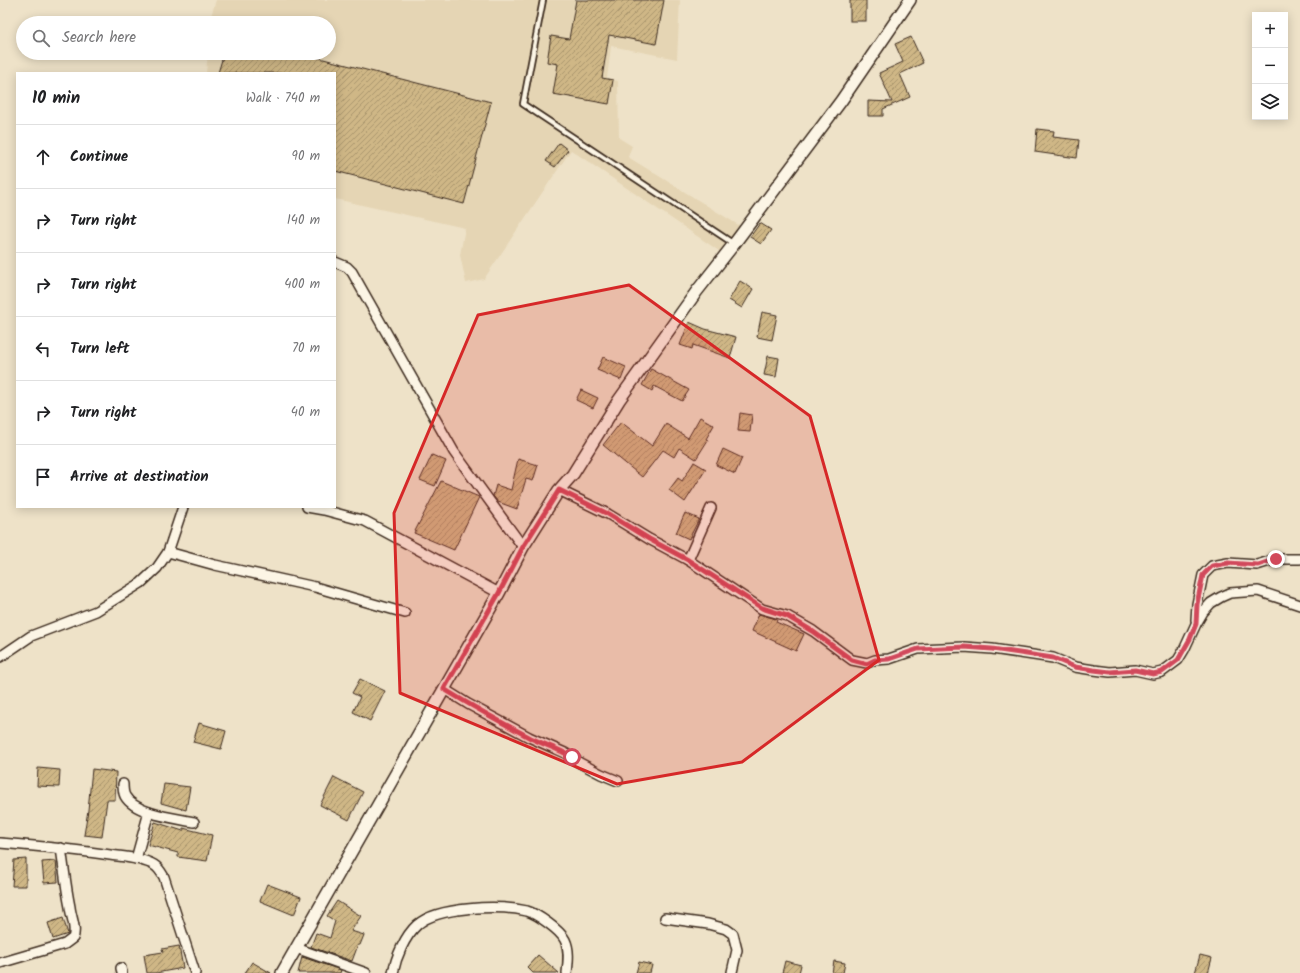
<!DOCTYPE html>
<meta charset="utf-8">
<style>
:root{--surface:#fff;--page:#f2f2f2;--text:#202124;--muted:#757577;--line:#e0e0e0}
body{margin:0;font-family:Kalam,sans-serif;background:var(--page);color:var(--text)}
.controls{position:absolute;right:12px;top:12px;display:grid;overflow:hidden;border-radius:0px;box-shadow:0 2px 10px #0003}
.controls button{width:36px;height:36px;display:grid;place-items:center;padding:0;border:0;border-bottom:1px solid var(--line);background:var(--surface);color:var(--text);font:20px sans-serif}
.stop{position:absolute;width:12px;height:12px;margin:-9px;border:3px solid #d1495b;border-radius:50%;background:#fff}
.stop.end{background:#d1495b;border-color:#fff;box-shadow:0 1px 4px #0008}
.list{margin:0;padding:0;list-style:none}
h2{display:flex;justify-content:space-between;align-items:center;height:52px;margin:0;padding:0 16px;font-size:17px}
h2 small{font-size:13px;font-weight:400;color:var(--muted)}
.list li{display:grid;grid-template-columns:26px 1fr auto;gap:12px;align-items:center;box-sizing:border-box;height:64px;padding:0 16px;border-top:1px solid var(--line)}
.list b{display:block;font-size:15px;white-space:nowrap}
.list em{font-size:13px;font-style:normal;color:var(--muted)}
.icon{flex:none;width:22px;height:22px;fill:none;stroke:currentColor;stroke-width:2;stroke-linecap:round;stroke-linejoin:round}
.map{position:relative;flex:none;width:1300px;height:973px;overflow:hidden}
.search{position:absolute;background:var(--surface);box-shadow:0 2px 10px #0003;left:16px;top:16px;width:320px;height:44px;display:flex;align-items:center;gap:10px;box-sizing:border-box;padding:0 14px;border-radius:22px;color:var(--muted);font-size:15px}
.panel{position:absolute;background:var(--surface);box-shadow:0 2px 10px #0003;left:16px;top:72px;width:320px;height:436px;border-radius:0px}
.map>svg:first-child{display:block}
.built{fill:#e5d5b4}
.building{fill:url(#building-hatch);stroke:#3b2a1e}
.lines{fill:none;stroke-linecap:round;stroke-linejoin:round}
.service-casing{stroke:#3b2a1e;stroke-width:8}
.minor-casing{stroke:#3b2a1e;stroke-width:12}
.tertiary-casing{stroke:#3b2a1e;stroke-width:14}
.service{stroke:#fcf5e5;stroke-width:4.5}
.minor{stroke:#fcf5e5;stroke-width:9}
.tertiary{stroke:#fcf5e5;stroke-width:11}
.route{stroke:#d1495b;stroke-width:5}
.marked{fill:#d62828;fill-opacity:0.2;stroke:#d62828;stroke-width:3;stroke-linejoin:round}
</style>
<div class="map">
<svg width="1300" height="973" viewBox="0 0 1300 973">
<defs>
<pattern id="building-hatch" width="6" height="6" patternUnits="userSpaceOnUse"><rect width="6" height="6" fill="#cfb786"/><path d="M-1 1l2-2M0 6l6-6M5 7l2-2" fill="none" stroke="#a9956d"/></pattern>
</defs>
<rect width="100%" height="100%" fill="#eee2c8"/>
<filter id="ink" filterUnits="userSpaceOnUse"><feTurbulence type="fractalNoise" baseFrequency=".025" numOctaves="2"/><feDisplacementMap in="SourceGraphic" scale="8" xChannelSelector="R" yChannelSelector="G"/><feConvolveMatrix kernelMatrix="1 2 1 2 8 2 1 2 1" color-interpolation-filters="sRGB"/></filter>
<g filter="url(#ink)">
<polygon class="built" points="216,0 680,0 677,59 611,46 607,78 618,81 619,138 632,146 628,157 740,226 722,253 571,150 484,279 466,283 460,255 465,228 335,199 335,73 206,73 208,53 329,53 329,23 210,23 211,16"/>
<g class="building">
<polygon points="576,0 664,0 656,44 609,35 602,78 613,80 609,104 553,94 558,64 547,62 551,36 569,39"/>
<rect x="850" y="0" width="16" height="21"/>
<polygon points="911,37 923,63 900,74 910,97 883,109 883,116 868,116 868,101 892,102 879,73 903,62 895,44"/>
<polygon points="224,53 300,53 491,102 464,204 335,171 335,73 218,73"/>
<polygon points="1037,129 1054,131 1053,137 1079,140 1077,158 1035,152"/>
<polygon points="559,143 568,150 555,167 546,161"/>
<polygon points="760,223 771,230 761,244 750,237"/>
<polygon points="740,281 753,289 742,308 729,300"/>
<polygon points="762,312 777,315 772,340 757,337"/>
<polygon points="689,322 705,329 736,337 730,358 693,345 692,349 680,345"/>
<polygon points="768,356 779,358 776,377 764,375"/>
<polygon points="603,357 626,367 621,380 597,370"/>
<polygon points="651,369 689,390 682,401 654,386 652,391 642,385"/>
<polygon points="581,390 598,398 593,408 576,400"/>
<polygon points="740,413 752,415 750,432 738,431"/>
<polygon points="700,417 714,425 706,439 708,440 696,459 679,448 674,457 663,450 642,477 603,445 621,422 652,446 666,424 688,438"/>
<polygon points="723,449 742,458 735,474 716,465"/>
<polygon points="432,455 446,461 435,486 420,480"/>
<polygon points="518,459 538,465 533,481 526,479 517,509 498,502 493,496 496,485 511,490"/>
<polygon points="694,462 706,469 685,502 669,490 678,478 682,481"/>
<polygon points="441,481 479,497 454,550 414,533"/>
<polygon points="685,513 699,519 689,539 676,533"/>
<polygon points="759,614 773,618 777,620 776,622 804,634 796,651 752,631"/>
<polygon points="360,679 385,691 370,721 353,712 360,697 352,693"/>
<polygon points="199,723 226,731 221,749 193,742"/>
<polygon points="38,768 60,770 59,787 37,786"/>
<polygon points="92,769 116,772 115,800 107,800 102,837 84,835 88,810"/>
<polygon points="334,777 363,792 349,820 320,805"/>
<polygon points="164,784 190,787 186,810 161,803"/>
<polygon points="155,822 183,831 183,828 212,835 207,861 178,857 178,853 148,845"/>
<polygon points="26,859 26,886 12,886 14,860"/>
<polygon points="56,861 58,882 44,883 42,862"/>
<polygon points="267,884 301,897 294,915 260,901"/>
<polygon points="337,901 361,916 351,931 364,935 360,945 358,945 352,961 311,947 316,933 330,938 335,921 327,916"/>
<polygon points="63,918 68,934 53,939 48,923"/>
<polygon points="179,946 183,968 156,973 147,973 144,955 163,952 162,949"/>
<polygon points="538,955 559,973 533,973 527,967"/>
<polygon points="1200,955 1212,958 1208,973 1195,973"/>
<polygon points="302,957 341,970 340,973 298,973"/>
<polygon points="785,961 801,965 799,973 782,973"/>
<polygon points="834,961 845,963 843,973 832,973"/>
<polygon points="252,962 271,973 245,973"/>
<polygon points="639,962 652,965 650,973 636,973"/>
</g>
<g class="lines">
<g class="service-casing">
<polyline id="service" points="543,0 523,104 734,244"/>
</g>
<g class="minor-casing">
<g id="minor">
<polyline points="335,262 347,267 352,272 454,452 523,547"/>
<polyline points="559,490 608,514 649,539 688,560 762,609 787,616 813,631 852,660 867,663 875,660 889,659 918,649 964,647 992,649 1053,658 1075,667 1094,670 1110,672 1135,670 1153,674 1162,672 1178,660 1184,650 1196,624 1203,612 1211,603 1221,597 1230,593 1258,591 1300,605"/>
<polyline points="307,507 324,510 365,521 499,593"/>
<polyline points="168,552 215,565 315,587 405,613"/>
<polyline points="688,560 711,508"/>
<polyline points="1196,620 1197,604 1203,575 1212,566 1228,563 1257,565 1276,559 1300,559"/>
<polyline points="0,657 31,636 96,611 141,583 157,568 168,552 183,507"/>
<polyline points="444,689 468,704 529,737 565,753 580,763 601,774 618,781"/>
<path d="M123,784c0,4 0,8 2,12 10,18 50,22 69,26"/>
<path d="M0,843c37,3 73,6 110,12 14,2 32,3 44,10 5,3 7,7 10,12l31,96"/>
<polyline points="136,859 149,812"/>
<polyline points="665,918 708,924 726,929 733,934 737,950 732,972"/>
<polyline points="296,948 366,973"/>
<path d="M0,963l65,-19 8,-6c4,-9 -2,-21 -3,-31 -4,-19 -6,-39 -9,-59"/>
<polyline points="121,968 122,973"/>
<path d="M393,973c3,-16 12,-37 24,-48 21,-19 83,-20 110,-14 10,3 33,19 38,29 5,10 3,23 2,33"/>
</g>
</g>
<g class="tertiary-casing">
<polyline id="tertiary" points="282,973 499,593 523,547 559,490 573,474 619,400 697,291 734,244 841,101 910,0"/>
</g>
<use href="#service" class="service"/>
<use href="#minor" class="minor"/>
<use href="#tertiary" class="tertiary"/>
</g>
</g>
<g class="lines" filter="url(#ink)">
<path class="route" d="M572,757c-14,-9 -31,-13 -45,-21 -28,-15 -56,-30 -83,-47l55,-96 24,-46 36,-57 49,24 41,25 39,21 74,48 25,8 25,15 40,29 15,4 8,-4 14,-1 29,-10 46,-2 28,2 61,9 22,9 19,3 16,2 25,-2 18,4 9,-2 16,-12 12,-21 6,-15 1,-20 6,-29 9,-9 16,-3 30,2 18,-6"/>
</g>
<path class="marked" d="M629,285l181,131 69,244 -137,102 -125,22 -217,-91 -6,-180 84,-198z"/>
</svg>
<div class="controls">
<button>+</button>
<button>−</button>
<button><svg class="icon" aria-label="layers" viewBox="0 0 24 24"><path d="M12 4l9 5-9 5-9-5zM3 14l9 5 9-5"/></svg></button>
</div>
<div class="stop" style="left:572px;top:757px"></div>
<div class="stop end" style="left:1276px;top:559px"></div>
<div class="search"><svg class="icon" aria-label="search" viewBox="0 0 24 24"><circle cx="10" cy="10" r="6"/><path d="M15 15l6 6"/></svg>Search here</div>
<section class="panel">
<h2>10 min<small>Walk · 740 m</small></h2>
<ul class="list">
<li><svg class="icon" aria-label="ahead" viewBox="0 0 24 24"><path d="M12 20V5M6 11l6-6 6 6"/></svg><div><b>Continue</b></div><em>90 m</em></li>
<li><svg class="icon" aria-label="right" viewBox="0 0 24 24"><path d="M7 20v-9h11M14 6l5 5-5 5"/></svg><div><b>Turn right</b></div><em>140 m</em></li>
<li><svg class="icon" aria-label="right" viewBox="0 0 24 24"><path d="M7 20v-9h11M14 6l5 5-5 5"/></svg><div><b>Turn right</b></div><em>400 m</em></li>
<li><svg class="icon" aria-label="left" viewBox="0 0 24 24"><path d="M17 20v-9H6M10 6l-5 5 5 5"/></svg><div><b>Turn left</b></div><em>70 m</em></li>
<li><svg class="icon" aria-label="right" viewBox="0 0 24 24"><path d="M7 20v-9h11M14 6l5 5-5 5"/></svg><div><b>Turn right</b></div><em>40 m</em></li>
<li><svg class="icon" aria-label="arrive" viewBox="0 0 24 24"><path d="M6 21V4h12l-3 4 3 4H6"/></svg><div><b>Arrive at destination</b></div></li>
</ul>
</section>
</div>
